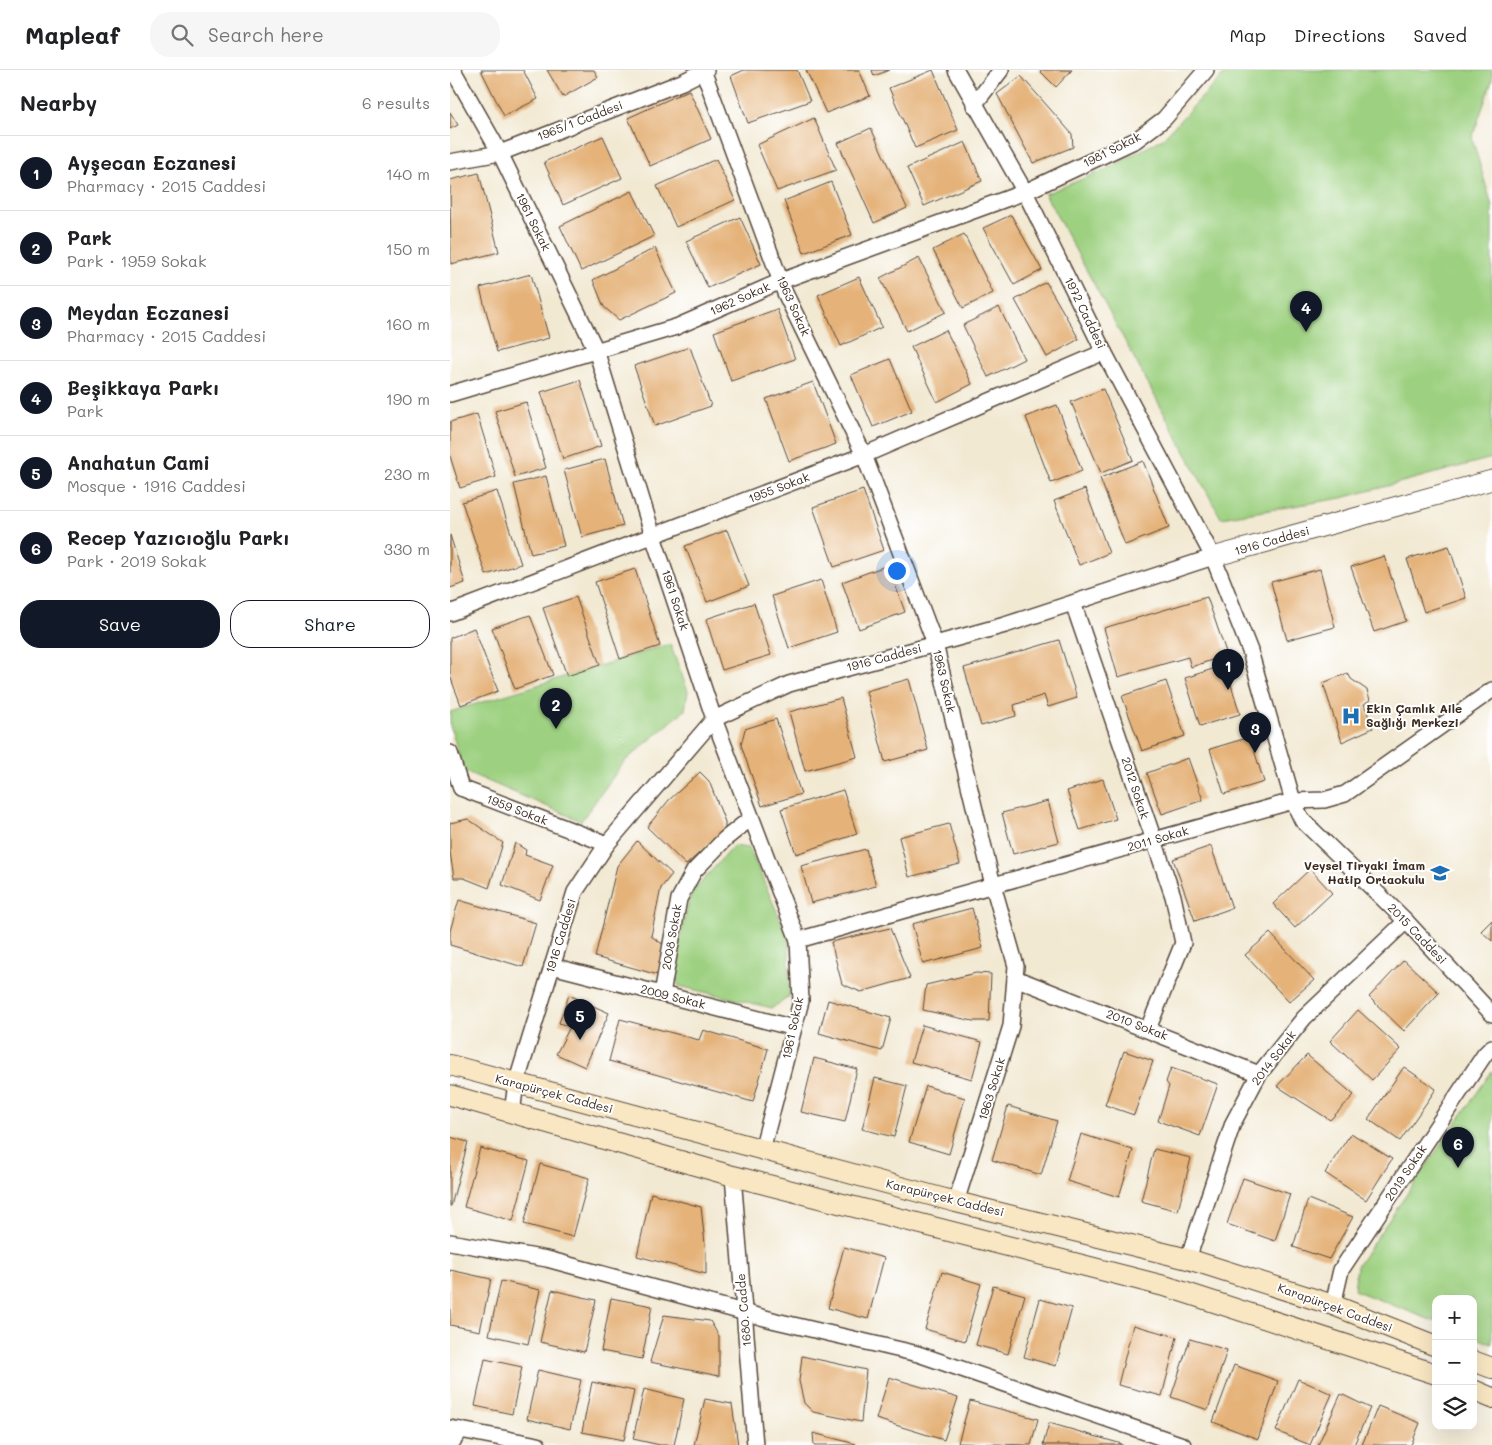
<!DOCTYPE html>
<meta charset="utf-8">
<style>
:root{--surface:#fff;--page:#f6f6f6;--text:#202124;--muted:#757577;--line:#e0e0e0;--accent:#111827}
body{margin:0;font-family:Mali,sans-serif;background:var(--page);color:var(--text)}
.controls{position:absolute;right:15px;bottom:15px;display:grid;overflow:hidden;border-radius:10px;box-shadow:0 5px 20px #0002}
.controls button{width:45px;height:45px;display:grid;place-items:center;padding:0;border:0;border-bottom:1px solid var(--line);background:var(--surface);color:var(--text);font:25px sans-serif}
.you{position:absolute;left:446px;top:500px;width:18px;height:18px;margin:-12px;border:4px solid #fff;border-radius:50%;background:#1a73e8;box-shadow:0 0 0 8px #1a73e833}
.badge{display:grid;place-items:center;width:32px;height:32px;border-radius:50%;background:var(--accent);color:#fff;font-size:16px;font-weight:700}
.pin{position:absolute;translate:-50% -41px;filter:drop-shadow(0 1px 2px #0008)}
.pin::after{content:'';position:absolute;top:26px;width:18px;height:15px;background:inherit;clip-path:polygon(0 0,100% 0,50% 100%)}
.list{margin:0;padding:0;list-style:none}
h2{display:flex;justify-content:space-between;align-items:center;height:65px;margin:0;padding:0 20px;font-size:21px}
h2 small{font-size:16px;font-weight:400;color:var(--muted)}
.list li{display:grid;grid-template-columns:32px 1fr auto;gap:15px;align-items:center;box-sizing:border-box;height:75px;padding:0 20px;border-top:1px solid var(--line)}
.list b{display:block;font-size:19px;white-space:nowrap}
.list p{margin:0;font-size:16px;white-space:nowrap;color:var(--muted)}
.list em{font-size:16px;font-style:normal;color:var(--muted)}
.actions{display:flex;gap:10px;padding:15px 20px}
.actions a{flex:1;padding:11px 0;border:1px solid var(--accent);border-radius:20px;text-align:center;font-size:18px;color:var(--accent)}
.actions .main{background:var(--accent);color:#fff}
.icon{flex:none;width:28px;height:28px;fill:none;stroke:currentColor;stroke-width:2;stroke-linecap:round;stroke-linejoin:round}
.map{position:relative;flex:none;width:1042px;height:1375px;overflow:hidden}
header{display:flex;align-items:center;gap:30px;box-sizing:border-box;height:70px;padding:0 25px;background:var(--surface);border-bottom:1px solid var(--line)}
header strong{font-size:24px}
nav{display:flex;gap:28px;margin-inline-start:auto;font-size:18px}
.search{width:350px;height:45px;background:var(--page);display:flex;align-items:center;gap:12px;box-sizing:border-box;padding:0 18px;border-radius:20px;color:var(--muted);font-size:19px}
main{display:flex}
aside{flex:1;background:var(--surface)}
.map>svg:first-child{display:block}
.green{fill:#9dd080;stroke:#6c7d4f}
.building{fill:#e5b37a}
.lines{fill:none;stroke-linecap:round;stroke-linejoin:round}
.minor-casing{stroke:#564739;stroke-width:18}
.tertiary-casing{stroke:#564739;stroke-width:21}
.secondary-casing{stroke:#564739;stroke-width:22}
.minor{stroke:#fff;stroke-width:15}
.tertiary{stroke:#fff;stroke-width:19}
.secondary{stroke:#f9e7c3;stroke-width:20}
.labels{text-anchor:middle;stroke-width:4;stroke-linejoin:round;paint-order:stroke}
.street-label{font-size:12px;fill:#3b2a1e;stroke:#fff}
.poi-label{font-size:12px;font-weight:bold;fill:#3b2a1e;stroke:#fff;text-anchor:start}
</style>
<header>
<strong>Mapleaf</strong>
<div class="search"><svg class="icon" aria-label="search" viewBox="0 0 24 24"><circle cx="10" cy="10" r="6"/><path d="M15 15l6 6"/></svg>Search here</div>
<nav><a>Map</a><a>Directions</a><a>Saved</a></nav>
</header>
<main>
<aside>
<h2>Nearby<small>6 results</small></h2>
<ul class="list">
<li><span class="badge">1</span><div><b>Ayşecan Eczanesi</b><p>Pharmacy · 2015 Caddesi</p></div><em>140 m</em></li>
<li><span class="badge">2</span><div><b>Park</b><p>Park · 1959 Sokak</p></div><em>150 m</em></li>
<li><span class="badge">3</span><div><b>Meydan Eczanesi</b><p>Pharmacy · 2015 Caddesi</p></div><em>160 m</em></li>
<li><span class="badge">4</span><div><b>Beşikkaya Parkı</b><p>Park</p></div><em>190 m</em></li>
<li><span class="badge">5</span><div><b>Anahatun Cami</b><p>Mosque · 1916 Caddesi</p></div><em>230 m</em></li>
<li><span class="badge">6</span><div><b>Recep Yazıcıoğlu Parkı</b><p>Park · 2019 Sokak</p></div><em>330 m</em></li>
</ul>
<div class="actions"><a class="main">Save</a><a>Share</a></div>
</aside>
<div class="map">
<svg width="1042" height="1375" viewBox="0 0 1042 1375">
<rect width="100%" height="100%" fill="#fff"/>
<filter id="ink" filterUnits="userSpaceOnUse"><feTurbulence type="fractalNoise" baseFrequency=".02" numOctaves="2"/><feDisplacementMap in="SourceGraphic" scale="10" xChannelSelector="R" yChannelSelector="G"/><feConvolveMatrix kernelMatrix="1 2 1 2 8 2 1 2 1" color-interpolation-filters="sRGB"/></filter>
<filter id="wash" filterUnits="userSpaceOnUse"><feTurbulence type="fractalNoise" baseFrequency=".0096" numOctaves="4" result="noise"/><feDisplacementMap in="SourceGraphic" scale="20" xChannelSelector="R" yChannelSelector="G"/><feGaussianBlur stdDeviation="1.12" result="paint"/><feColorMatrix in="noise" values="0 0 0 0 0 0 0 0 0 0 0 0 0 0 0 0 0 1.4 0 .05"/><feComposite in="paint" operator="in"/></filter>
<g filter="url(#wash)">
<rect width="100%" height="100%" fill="#f2e9d3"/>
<g class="green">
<polygon points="778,0 1042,0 1042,11 1022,68 1042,136 1042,388 892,428 771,448 595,124 657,99 712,69"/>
<polygon points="220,574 238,621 235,640 174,692 131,751 14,701 0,656 0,642"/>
<polygon points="283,776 299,778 339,869 339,927 322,938 229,916 222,900 241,824"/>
<polygon points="1042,1001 1042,1274 1023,1266 1023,1229 986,1229 986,1252 904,1220 907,1196"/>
</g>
<g id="blocks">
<g class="building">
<polygon points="31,0 73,0 88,29 54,46"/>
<polygon points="97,0 144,0 148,7 113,27"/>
<polygon points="294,0 347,0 360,31 298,53 281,6"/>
<polygon points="356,0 409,0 420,26 376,43"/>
<polygon points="422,0 439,0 424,6"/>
<polygon points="483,0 508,60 465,78 439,18"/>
<polygon points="589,0 622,0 606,17"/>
<polygon points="571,6 622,64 623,77 583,93 547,24"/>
<polygon points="239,20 261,69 200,96 178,48"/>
<polygon points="0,42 8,55 0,59"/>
<polygon points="364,48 386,100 327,121 307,75"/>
<polygon points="421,58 457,138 424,153 388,73"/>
<polygon points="153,66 172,108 113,135 94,92"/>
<polygon points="515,72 532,111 474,136 457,98"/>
<polygon points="266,89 285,130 226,157 207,116"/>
<polygon points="29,103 49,182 1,194 0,110"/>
<polygon points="381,112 402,165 354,183 334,131"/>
<polygon points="182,121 204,166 131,201 110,156"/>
<polygon points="561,145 592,200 564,215 533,158"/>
<polygon points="290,147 311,194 258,218 236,171"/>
<polygon points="514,164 543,223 513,238 483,180"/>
<polygon points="205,178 226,223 169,250 154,237 143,210"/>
<polygon points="469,188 496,242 457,261 430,208"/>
<polygon points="81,204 99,268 47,282 30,218"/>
<polygon points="409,207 432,257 391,276 368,225"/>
<polygon points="596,212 629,269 597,287 565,230"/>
<polygon points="549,237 574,289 538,307 513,255"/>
<polygon points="327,239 345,289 281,311 264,262"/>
<polygon points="496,260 522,314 487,332 461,277"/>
<polygon points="240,277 261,336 205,356 184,296"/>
<polygon points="440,289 462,341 423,357 401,305"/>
<polygon points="130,310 151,376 113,389 91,322"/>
<polygon points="363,312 386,374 339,391 316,329"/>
<polygon points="653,319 683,390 651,403 621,332"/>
<polygon points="76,332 96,398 65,407 45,341"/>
<polygon points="607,335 632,401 601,413 576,347"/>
<polygon points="27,344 46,407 10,418 0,386 0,352"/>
<polygon points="155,389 173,456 132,467 114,400"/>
<polygon points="693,391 719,458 675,475 650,408"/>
<polygon points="96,406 114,476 81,484 64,414"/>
<polygon points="635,419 659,483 629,495 604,431"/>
<polygon points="413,420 434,480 384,497 363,437"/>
<polygon points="47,421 71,494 36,505 12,432"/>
<polygon points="277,460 299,516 257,532 235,476"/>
<polygon points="0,465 15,513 0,518"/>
<polygon points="999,476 1016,528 974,542 957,489"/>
<polygon points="934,486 956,551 924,562 901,497"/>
<polygon points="438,495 455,542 409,559 392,512"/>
<polygon points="185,499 210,576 170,589 145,512"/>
<polygon points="870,499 885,557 837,570 821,512"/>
<polygon points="371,510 387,562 339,578 322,526"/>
<polygon points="126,527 150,595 117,606 93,538"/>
<polygon points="757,527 777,585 741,597 738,587 668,607 654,558"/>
<polygon points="304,533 321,585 272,600 256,549"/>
<polygon points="80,545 103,605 65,619 42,558"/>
<polygon points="24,558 48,621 11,635 0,606 0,568"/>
<polygon points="609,570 627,628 598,637 594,625 564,635 566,646 531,656 514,598"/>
<polygon points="775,595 790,644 750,656 735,608"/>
<polygon points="898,603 901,609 917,620 920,630 914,634 923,658 892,672 873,613"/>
<polygon points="459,609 478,680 435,692 416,621"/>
<polygon points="716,611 735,666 692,681 672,626"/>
<polygon points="391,628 407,687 355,701 339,642"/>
<polygon points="326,649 351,724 312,736 291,675 295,659"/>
<polygon points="800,667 814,712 774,724 760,679"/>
<polygon points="738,688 753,730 712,744 697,703"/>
<polygon points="250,702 259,711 275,752 275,760 236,795 197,757 219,730"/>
<polygon points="653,709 666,749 630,760 617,721"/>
<polygon points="393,720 407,764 346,784 331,739"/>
<polygon points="598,731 609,772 563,784 552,743"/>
<polygon points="18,749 53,773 39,818 14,808 4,808 0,782 0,753"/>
<polygon points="499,754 510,794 459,807 449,767"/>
<polygon points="187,771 222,804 211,818 201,866 214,875 208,905 145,887 167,796"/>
<polygon points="65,773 76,780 75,785 103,795 90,830 52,815"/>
<polygon points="761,776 782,838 745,851 723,789"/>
<polygon points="416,779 426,816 361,833 351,796"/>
<polygon points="860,799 882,823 845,858 823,834"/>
<polygon points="9,830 86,853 73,897 0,875 0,861"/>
<polygon points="522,838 533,878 473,894 462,854"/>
<polygon points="1042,850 1042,871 1031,861"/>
<polygon points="440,858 460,908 411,922 392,914 381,872"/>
<polygon points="820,863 864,910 839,932 795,885"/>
<polygon points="954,890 989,923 954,961 919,927"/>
<polygon points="526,903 541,904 539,951 523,951 473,940 476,915"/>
<polygon points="119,925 159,943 135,997 106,984 120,957 109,953"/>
<polygon points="378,930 441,948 432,981 369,963"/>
<polygon points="908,940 951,979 922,1010 880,971"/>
<polygon points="170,949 249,970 253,960 318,979 303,1032 159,991"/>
<polygon points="472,955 532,972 522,1009 461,992"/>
<polygon points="674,981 703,991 684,1045 655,1035"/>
<polygon points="857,985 904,1025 880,1050 827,1016"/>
<polygon points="364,988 407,999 395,1052 351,1042"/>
<polygon points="954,997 986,1019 950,1071 918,1049"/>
<polygon points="721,998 768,1014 750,1066 708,1051 719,1016 716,1012"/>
<polygon points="425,1008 457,1016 444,1067 412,1059"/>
<polygon points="476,1016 515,1028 499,1084 459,1072"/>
<polygon points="558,1036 607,1051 591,1105 542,1090"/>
<polygon points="901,1063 942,1089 916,1130 875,1103"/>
<polygon points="631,1064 683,1080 669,1127 617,1111"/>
<polygon points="0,1067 18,1072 1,1136 0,1136"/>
<polygon points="30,1078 79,1091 63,1151 14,1137"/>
<polygon points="704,1079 741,1088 728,1141 691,1131"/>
<polygon points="90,1094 139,1108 123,1167 74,1154"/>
<polygon points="793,1108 840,1124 825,1171 777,1154"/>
<polygon points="201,1123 251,1137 256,1183 256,1204 187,1186"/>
<polygon points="858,1129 903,1147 879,1189 843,1177"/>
<polygon points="394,1177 434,1188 418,1249 378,1238"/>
<polygon points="0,1200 41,1209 30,1261 0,1255"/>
<polygon points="492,1202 531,1214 515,1271 475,1259"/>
<polygon points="51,1211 90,1220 78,1274 39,1265"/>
<polygon points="543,1216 575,1225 558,1284 526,1275"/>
<polygon points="102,1220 146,1230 134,1282 90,1272"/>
<polygon points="161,1228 202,1236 192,1289 151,1281"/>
<polygon points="590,1229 622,1238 606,1296 574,1287"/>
<polygon points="214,1245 260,1251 269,1266 269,1306 200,1292"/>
<polygon points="683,1255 727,1267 712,1326 668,1315"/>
<polygon points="740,1269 777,1280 758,1340 721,1327"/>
<polygon points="352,1286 416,1300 411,1352 363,1342 354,1333 349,1311"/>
<polygon points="35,1289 72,1297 62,1344 25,1336"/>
<polygon points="784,1295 828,1311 808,1369 763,1352"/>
<polygon points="88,1300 131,1310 120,1359 77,1349"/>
<polygon points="439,1307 508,1328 494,1370 426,1349"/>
<polygon points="848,1309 882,1324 860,1375 826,1361"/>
<polygon points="142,1312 184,1321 174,1370 132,1362"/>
<polygon points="194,1319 234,1329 224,1375 210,1375 183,1369"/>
<polygon points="891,1324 920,1338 904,1375 868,1375"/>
<polygon points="255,1329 282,1334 288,1375 244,1375"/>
<polygon points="520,1331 588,1349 581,1375 508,1373"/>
<polygon points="928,1336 970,1353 961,1375 912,1375"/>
<polygon points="599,1353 672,1374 672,1375 593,1375"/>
<polygon points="363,1363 406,1374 406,1375 364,1375"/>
</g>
</g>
</g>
<g filter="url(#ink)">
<use href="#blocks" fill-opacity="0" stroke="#564739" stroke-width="1"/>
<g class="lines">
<g class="minor-casing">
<g id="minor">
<polyline points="3,0 50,83 146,280 203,466 264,649 348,870 351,931 312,1080"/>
<polyline points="253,0 335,223 414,385 485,574 543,815 566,896 561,956 506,1132"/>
<polyline points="506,0 575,122 654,282 763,487 800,581 843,731 852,750 956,851 1042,944"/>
<polyline points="524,35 551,0"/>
<polyline points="0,92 50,83 232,12 256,0"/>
<polyline points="0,324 226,257 331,211 575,122 686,70 714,49 756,0"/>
<polyline points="623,533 723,826 733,873 698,959"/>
<polyline points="0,543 414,385 654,282"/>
<polyline points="0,683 11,718"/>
<polyline points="11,718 157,774"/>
<polyline points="348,870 843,731 874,730 895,724 1042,620"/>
<polyline points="102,896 344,958"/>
<polyline points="565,908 809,1004"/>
<polyline points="212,924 229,829 244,801 275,769 301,748"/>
<polyline points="62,1042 66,1014 125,822 157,774 264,649 339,614 555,555 763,487"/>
<polyline points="283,1106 305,1375"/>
<polyline points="0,1172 97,1189 326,1251 468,1284 733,1375"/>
<polyline points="738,1189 783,1053 809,1004 854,948 956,851"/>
<polyline points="883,1235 891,1200 1035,984 1042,977"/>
<polyline points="0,1358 88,1375"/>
<polyline points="0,1375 11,1360"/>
</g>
</g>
<g class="tertiary-casing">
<polyline id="tertiary" points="763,487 1042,410"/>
</g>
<g class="secondary-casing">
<g id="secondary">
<polyline points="0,995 506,1132 738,1189 883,1235 986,1276"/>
<polyline points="0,1025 283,1106 718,1217 986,1304"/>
<polyline points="1023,1291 1042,1298"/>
<polyline points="1023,1320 1042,1328"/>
</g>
</g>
<use href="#minor" class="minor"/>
<use href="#tertiary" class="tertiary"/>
<use href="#secondary" class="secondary"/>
</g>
</g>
<defs>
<g id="hospital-bare" transform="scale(1.5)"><path d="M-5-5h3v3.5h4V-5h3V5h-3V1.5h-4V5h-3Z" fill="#1f6fb2" stroke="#fff" stroke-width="2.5" paint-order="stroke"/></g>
<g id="school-bare" transform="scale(1.5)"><path d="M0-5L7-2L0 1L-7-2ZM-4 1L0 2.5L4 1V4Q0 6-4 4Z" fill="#1f6fb2" stroke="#fff" stroke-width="2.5" paint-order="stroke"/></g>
</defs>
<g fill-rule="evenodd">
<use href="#hospital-bare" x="901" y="646"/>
<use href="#school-bare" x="990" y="803"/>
</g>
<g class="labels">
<g class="street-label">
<text transform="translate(130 51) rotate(-21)" y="4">1965/1 Caddesi</text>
<text transform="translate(662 80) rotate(-27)" y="4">1981 Sokak</text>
<text transform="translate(83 152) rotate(64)" y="4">1961 Sokak</text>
<text transform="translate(290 229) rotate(-24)" y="4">1962 Sokak</text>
<text transform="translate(343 236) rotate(66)" y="4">1963 Sokak</text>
<text transform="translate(635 243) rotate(64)" y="4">1972 Caddesi</text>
<text transform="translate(329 418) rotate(-21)" y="4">1955 Sokak</text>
<text transform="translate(822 471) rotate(-16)" y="4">1916 Caddesi</text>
<text transform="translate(225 530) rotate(72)" y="4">1961 Sokak</text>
<text transform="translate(434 588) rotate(-15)" y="4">1916 Caddesi</text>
<text transform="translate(494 611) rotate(77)" y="4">1963 Sokak</text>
<text transform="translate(685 718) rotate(72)" y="4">2012 Sokak</text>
<text transform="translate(67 740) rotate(21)" y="4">1959 Sokak</text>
<text transform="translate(708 769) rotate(-16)" y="4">2011 Sokak</text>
<text transform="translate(967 864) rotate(46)" y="4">2015 Caddesi</text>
<text transform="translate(111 866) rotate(-73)" y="4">1916 Caddesi</text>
<text transform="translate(222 867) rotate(-80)" y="4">2008 Sokak</text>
<text transform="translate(223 927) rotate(14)" y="4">2009 Sokak</text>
<text transform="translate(687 955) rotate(21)" y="4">2010 Sokak</text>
<text transform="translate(343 958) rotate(-78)" y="4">1961 Sokak</text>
<text transform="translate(824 988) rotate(-53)" y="4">2014 Sokak</text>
<text transform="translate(542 1019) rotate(-73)" y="4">1963 Sokak</text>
<text transform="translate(104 1024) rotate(15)" y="4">Karapürçek Caddesi</text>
<text transform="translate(956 1103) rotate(-56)" y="4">2019 Sokak</text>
<text transform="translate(495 1128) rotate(14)" y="4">Karapürçek Caddesi</text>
<text transform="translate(885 1238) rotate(20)" y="4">Karapürçek Caddesi</text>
<text transform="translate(294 1240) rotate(-95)" y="4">1680. Cadde</text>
</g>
<g class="poi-label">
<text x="916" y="643">Ekin Çamlık Aile<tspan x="916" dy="14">Sağlığı Merkezi</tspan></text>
<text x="975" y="800" text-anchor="end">Veysel Tiryaki İmam<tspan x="975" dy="14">Hatip Ortaokulu</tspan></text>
</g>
</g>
</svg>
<div class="controls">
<button>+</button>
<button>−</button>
<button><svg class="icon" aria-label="layers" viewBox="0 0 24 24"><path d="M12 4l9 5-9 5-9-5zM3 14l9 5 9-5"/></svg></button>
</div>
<div class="you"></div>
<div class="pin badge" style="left:778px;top:620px">1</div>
<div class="pin badge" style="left:106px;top:659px">2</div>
<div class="pin badge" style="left:805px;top:683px">3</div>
<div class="pin badge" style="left:856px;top:262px">4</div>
<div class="pin badge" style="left:130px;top:970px">5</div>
<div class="pin badge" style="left:1008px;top:1098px">6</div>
</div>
</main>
